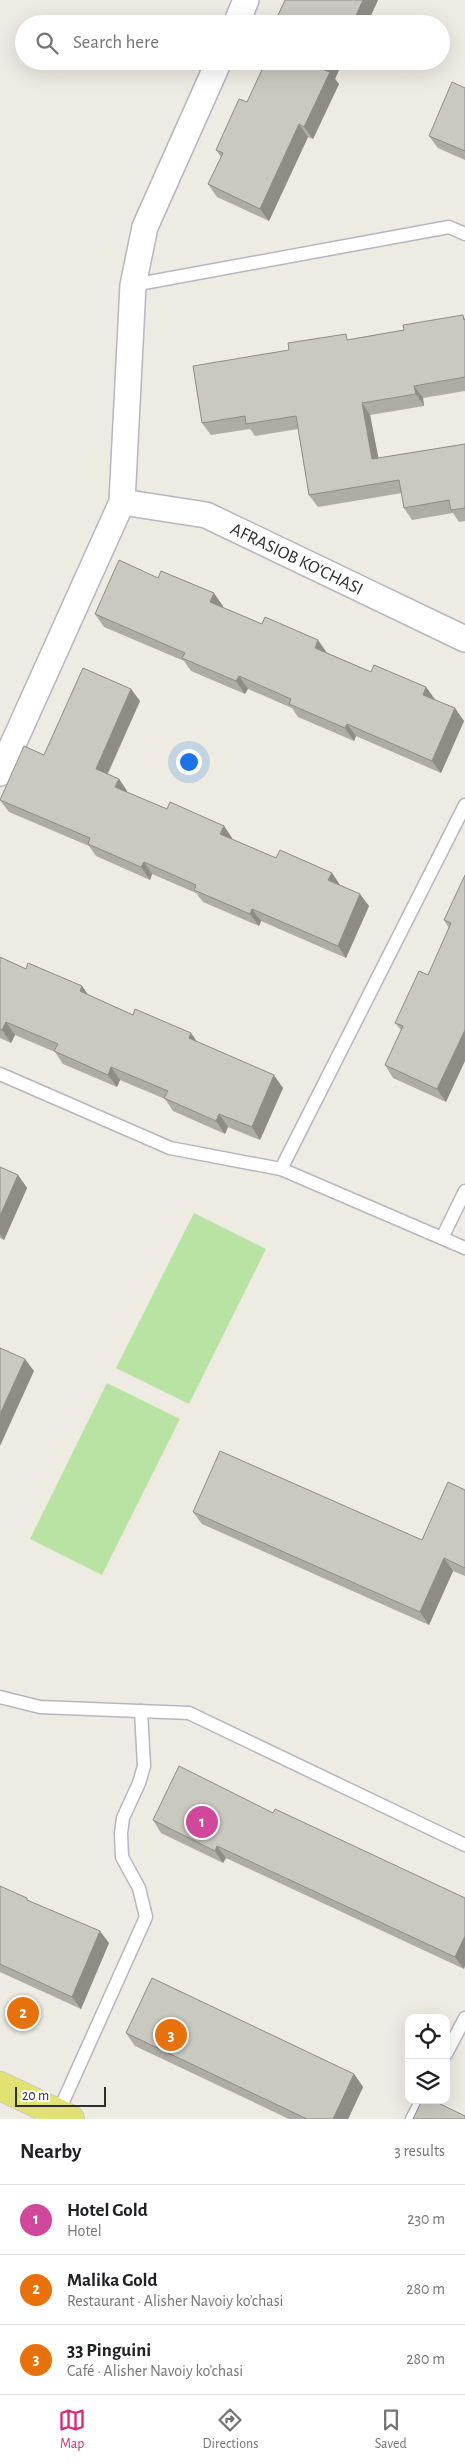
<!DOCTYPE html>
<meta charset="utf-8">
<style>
:root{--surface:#fff;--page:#f6f6f6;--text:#202124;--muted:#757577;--line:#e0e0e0;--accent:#db2777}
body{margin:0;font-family:"Alegreya Sans",sans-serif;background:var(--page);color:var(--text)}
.controls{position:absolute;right:15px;bottom:15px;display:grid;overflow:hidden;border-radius:10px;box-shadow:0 5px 20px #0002}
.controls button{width:45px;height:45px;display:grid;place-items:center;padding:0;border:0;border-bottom:1px solid var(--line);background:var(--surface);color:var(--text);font:25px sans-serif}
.scale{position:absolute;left:15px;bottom:12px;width:91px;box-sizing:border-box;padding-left:5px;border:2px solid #2e2e2e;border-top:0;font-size:14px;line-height:18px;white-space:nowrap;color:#2e2e2e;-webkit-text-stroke:4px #fff;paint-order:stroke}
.you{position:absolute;left:188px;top:761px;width:18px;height:18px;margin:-12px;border:4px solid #fff;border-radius:50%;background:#1a73e8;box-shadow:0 0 0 8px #1a73e833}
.badge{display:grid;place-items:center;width:32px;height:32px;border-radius:50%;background:var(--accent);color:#fff;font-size:16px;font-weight:700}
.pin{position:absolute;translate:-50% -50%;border:2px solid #fff;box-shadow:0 1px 5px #0006}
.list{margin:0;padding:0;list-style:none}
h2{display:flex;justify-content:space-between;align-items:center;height:65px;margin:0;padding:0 20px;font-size:21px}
h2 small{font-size:16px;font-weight:400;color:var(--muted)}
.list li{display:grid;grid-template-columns:32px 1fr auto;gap:15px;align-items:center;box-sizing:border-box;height:70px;padding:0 20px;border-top:1px solid var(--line)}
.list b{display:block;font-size:19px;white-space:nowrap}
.list p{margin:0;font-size:16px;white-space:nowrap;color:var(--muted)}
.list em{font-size:16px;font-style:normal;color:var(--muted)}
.icon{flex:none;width:28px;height:28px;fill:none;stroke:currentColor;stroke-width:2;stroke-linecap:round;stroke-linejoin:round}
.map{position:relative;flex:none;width:465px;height:2119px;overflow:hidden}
.search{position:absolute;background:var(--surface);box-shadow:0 5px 20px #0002;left:15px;right:15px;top:15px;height:55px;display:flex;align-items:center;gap:12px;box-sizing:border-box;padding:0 18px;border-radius:28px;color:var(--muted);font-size:19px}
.sheet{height:275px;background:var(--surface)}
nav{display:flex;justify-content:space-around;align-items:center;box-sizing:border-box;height:70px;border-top:1px solid var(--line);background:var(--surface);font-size:14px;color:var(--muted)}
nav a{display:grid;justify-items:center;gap:2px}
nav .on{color:var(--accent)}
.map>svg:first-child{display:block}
.pitch{fill:#b8e3a3}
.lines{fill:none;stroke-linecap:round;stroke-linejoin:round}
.service-casing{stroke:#b6b5c0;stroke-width:15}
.minor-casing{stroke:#b6b5c0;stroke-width:28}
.primary-casing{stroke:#c9c9c9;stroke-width:30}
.service{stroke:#fff;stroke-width:12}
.minor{stroke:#fff;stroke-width:25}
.primary{stroke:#e1e272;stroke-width:28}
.wall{fill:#aeada5}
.shaded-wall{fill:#8d8d86}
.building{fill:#cac9c0;stroke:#8d8d86}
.labels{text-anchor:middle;stroke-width:5;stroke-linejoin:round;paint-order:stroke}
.street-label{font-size:18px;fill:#2e2e2e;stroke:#fff}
</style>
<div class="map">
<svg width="465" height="2119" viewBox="0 0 465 2119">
<rect width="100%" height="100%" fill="#edebe2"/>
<g class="pitch">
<polygon points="194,1213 266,1249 189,1404 116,1368"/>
<polygon points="107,1383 180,1419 102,1575 30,1539"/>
</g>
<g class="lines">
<g class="service-casing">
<g id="service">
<polyline points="133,285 449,227 465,234"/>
<polyline points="0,1074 170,1148 281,1169 465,1248"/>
<polyline points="281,1169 465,805"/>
<polyline points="442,1238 465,1191"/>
<polyline points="0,1697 40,1707 189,1713 465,1845"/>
<polyline points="446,2054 465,2018"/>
<polyline points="58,2113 146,1917 139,1888 122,1857 121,1833 123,1818 139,1783 144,1766 141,1711"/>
<polyline points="412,2119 422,2100"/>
</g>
</g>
<g class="minor-casing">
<g id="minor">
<polyline points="236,24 246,0"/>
<path id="s1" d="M122,502l84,13 259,124"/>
<polyline points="0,773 122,502 133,285 145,227 219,61"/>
</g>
</g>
<g class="primary-casing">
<polyline id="primary" points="0,2086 70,2119"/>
</g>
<use href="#service" class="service"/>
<use href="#minor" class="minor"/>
<use href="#primary" class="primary"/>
</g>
<g class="wall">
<polygon points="285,0 378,0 367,24 274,24"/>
<polygon points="266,61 343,61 335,79 339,84 313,139 308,137 269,221 217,197 208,184 221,157 216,150 247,102"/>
<polygon points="465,88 465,160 438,148 429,136"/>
<polygon points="465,318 465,391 423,398 424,406 370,415 378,458 465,444 465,521 459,522 453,513 412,520 404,508 402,493 318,507 309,495 298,429 255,436 250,429 211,435 202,423 289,350 404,330"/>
<polygon points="158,578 223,606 222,607 371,672 426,687 435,699 464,721 441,773 356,736 354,741 298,717 292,708 248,689 245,694 191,671 184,661 104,627 95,614"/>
<polygon points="140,701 108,774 119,779 127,791 127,792 167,809 224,826 232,838 232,839 276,858 332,873 340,885 369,906 346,958 261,921 259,926 203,902 196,893 152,874 150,880 96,856 89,846 9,812 0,800 44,755"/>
<polygon points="465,875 446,1102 393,1078 385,1065 401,1030 395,1023 428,975 449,928 444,920"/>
<polygon points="0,957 26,969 82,986 88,995 133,1015 191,1033 197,1042 283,1088 260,1140 228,1127 225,1134 173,1111 165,1099 120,1080 117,1087 63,1064 55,1052 15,1035 11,1043 0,1038"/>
<polygon points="0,1167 18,1175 27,1188 4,1240 0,1238"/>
<polygon points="465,1490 465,1576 453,1571 429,1625 202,1524 193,1512 422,1540"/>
<polygon points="273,1813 465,1898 464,1969 226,1858 223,1863 161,1833 153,1820"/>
<polygon points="0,1886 109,1943 81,2009 0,1972"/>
<polygon points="126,2033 354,2074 363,2087 348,2119 289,2119 135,2046"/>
</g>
<g class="shaded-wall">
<polygon points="363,0 378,0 367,24 356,24 354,20"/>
<polygon points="349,18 353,24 346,24"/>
<polygon points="328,61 343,61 335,79 339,84 313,139 304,127 324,70"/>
<polygon points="299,124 308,137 269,221 260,209"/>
<polygon points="414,386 423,398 424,406 416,394"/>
<polygon points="362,403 370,415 381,471 372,459"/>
<polygon points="214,593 223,606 219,614 210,602"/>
<polygon points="318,640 327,653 315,648"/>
<polygon points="239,676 248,689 245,694 236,681"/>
<polygon points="426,687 435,700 423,695"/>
<polygon points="131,689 140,701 104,781 96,769"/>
<polygon points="455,708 464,721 441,773 432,761"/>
<polygon points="347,724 356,736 354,741 345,728"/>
<polygon points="119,779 127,791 124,799 115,787"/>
<polygon points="224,826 232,838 229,846 220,834"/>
<polygon points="144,862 152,874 150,880 141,867"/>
<polygon points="332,873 340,885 328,880"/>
<polygon points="360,894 369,906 346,958 338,946"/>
<polygon points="252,909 261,921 259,926 250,914"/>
<polygon points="82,986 91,999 80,991"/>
<polygon points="6,1022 15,1035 11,1043 2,1030"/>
<polygon points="465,1030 465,1061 446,1102 437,1089"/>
<polygon points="191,1033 200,1046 189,1038"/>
<polygon points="111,1067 120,1080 117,1087 108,1075"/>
<polygon points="274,1075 283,1088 260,1140 252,1127"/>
<polygon points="219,1114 228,1127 225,1134 216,1121"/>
<polygon points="18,1175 27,1188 4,1240 0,1234 0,1216"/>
<polygon points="25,1359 34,1371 0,1446 0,1414"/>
<polygon points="444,1558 453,1571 429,1625 420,1612"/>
<polygon points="217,1846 226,1858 223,1863 215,1851"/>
<polygon points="100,1931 109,1943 81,2009 72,1997"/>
<polygon points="465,1936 465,1966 464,1969 455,1957"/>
<polygon points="354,2074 363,2087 348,2119 333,2119"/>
</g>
<g class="building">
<polygon points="285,0 363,0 354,20 349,18 346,24 274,24"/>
<polygon points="266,61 328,61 324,70 330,72 304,127 299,124 260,209 208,184 223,153 216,150 239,99 247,102"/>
<polygon points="452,82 465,88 465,151 429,136"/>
<polygon points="463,315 464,320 465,319 465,377 414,386 416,394 362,403 372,459 465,444 465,508 451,510 449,500 404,508 399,480 309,495 296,416 246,424 245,416 202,423 193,366 289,350 288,343 346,334 347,340 404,330 403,325"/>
<polygon points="119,560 158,578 161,571 214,593 210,602 262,624 265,617 318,640 315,648 371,672 374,665 426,687 423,695 455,708 432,761 347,724 345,728 289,704 291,699 239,676 236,681 182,658 185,653 95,614"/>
<polygon points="83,668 131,689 96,769 119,779 115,787 167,809 170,802 224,826 220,834 276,858 280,850 332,873 328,880 360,894 338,946 252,909 250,914 194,890 196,885 144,862 141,867 88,844 90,838 0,800 24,746 44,755"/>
<polygon points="465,875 465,1030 437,1089 385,1065 403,1026 395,1023 419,971 428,975 451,923 444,920"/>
<polygon points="0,957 26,969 28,963 82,986 80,991 133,1015 135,1009 191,1033 189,1038 274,1075 252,1127 219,1114 216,1121 164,1098 168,1091 111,1067 108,1075 54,1051 58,1044 6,1022 2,1030 0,1029"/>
<polygon points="0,1167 18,1175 0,1216"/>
<polygon points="0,1348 25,1359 0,1414"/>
<polygon points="220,1451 422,1540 448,1482 465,1490 465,1568 444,1558 420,1612 193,1512"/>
<polygon points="179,1766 273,1813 275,1809 465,1898 465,1936 455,1957 217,1846 215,1851 153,1820"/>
<polygon points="0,1886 27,1898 27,1900 100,1931 72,1997 0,1964"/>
<polygon points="152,1978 354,2074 333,2119 307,2119 126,2033"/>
<polygon points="422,2100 432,2100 465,2116 465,2119 413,2119"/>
</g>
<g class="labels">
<g class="street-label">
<text dy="6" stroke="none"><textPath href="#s1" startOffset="186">AFRASIOB KO'CHASI</textPath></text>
</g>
</g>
</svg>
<div class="controls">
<button><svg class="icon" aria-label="locate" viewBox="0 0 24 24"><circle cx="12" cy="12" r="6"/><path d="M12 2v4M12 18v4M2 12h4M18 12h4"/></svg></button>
<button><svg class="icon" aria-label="layers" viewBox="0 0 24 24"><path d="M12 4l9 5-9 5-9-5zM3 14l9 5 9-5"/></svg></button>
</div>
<div class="scale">20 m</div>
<div class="you"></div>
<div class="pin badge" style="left:202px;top:1822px;background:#d1479c">1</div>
<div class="pin badge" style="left:23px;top:2013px;background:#e8710a">2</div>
<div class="pin badge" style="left:171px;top:2035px;background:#e8710a">3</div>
<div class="search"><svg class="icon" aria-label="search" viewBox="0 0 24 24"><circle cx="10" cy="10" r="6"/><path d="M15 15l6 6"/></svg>Search here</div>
</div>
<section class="sheet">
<h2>Nearby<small>3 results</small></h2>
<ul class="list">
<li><span class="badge" style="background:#d1479c">1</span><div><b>Hotel Gold</b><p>Hotel</p></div><em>230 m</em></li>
<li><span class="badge" style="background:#e8710a">2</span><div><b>Malika Gold</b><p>Restaurant · Alisher Navoiy ko’chasi</p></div><em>280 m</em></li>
<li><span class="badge" style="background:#e8710a">3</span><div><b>33 Pinguini</b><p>Café · Alisher Navoiy ko’chasi</p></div><em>280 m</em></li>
</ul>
</section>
<nav>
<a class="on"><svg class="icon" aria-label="map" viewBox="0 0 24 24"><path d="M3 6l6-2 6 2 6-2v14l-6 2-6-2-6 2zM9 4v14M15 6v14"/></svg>Map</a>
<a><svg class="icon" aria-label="directions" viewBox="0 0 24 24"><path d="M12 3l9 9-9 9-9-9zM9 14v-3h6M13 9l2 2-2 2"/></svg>Directions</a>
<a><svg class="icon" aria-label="saved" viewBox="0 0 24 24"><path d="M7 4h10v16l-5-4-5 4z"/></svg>Saved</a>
</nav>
